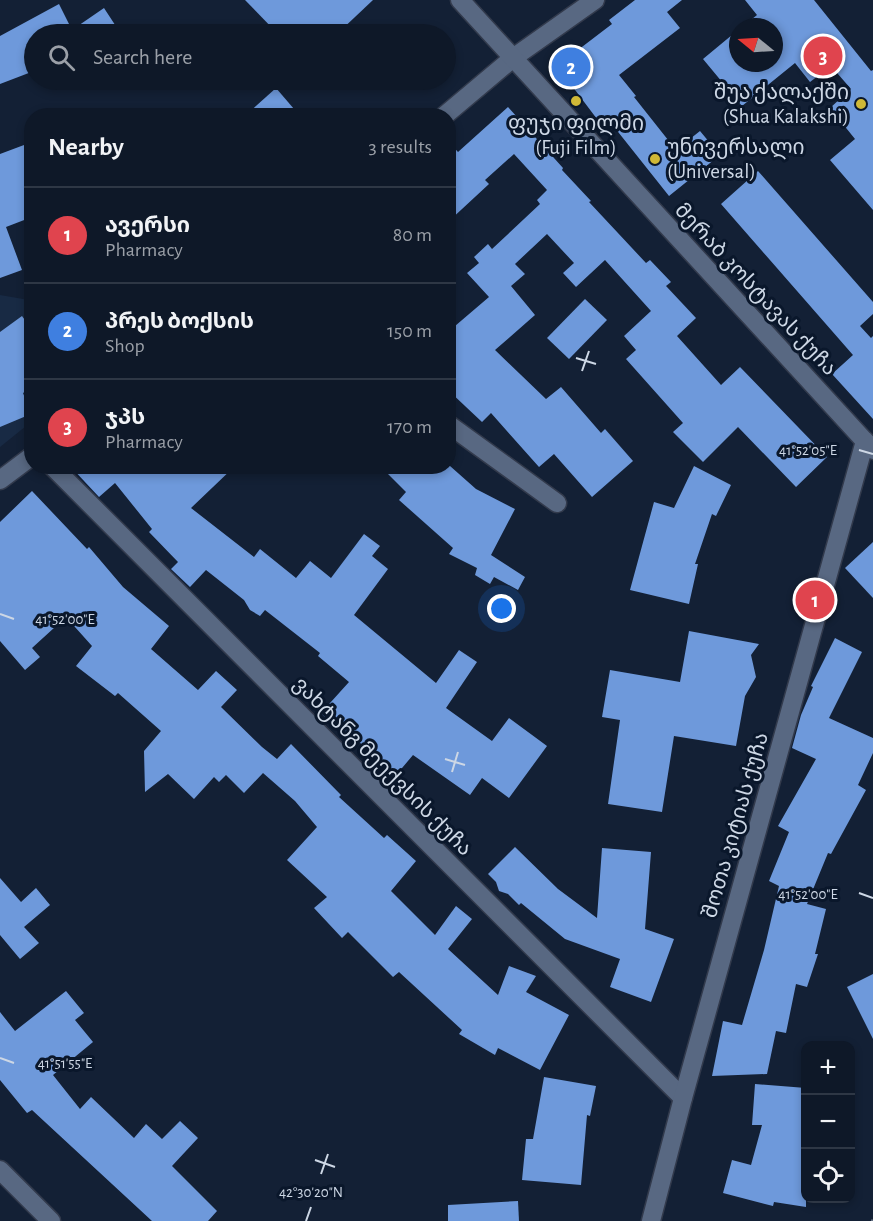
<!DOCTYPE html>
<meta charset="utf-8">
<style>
:root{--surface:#0e1828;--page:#172130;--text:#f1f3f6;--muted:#9ba0a8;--line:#2e3745;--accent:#cfb837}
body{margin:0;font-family:"Alegreya Sans","Noto Sans Georgian",sans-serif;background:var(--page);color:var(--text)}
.controls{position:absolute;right:18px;bottom:18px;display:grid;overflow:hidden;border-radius:12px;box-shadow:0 3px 9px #0003}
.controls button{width:54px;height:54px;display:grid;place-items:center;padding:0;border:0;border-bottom:2px solid var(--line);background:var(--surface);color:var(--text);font:30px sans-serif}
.compass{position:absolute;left:729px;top:18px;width:54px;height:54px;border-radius:50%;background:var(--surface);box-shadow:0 3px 9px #0003;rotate:288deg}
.you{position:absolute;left:502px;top:609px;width:21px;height:21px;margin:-15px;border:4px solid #fff;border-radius:50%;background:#1a73e8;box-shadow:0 0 0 9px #1a73e833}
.badge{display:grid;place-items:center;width:39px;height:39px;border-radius:50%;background:var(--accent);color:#fff;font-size:20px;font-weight:700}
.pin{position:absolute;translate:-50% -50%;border:3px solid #fff;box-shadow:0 2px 6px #0006}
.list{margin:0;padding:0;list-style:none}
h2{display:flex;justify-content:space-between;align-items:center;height:78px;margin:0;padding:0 24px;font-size:26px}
h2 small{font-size:20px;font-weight:400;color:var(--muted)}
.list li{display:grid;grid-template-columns:39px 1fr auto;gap:18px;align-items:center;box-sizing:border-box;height:96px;padding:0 24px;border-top:2px solid var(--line)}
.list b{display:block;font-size:22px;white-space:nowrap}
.list p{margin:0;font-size:20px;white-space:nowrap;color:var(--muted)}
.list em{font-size:20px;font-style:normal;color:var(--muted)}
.icon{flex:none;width:33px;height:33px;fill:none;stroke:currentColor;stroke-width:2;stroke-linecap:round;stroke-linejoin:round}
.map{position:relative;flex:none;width:873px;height:1221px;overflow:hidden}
.search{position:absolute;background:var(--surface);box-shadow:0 3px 9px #0003;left:24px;top:24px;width:432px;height:66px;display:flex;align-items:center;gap:15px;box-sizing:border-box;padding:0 21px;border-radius:33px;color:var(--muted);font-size:22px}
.panel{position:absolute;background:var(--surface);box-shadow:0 3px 9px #0003;left:24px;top:108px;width:432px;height:366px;border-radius:24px}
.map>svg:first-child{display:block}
.built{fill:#182a44}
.building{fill:#6e99db}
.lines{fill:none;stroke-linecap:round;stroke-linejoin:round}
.street-casing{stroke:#323a4c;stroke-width:21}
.secondary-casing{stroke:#323a4c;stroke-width:21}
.path{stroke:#647082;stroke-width:4;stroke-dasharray:1.5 4.5;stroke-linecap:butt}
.street{stroke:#586882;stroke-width:18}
.secondary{stroke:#586882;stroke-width:18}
.ticks{fill:none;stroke:#cdd7e5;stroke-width:2}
.poi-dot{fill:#cfb837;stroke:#0a172b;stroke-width:2}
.labels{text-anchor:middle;stroke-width:6;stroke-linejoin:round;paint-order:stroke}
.poi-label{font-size:21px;fill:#cdd7e5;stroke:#0a172b;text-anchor:end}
.street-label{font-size:21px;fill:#cdd7e5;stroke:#0a172b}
.ticks-label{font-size:15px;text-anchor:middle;fill:#cdd7e5;stroke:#0a172b;stroke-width:6;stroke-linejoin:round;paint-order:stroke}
</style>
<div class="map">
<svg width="873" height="1221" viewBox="0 0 873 1221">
<rect width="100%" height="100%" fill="#132035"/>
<polygon class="built" points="0,295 29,300 32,304 31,422 0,447"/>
<g class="building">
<polygon points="245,0 373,0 337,34 278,34"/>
<polygon points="635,0 682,0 667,12 680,28 619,75 636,96 634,97 676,150 700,131 720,155 669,196 607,118 600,123 557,66 612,24 609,20"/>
<polygon points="745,0 814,0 871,71 873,70 873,210 830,160 855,139 830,108 851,89 831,66 810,82 795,63 742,106 703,59 738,30 738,63 774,63 774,27 742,27 757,15"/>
<polygon points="59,4 72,30 104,8 121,34 34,34 34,71 0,84 0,36"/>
<polygon points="276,88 300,116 245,116"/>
<polygon points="508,107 563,168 562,170 591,201 589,202 646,263 650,260 671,282 666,286 696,318 677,336 721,385 740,367 827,457 796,487 738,427 703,462 673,432 683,423 626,359 636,350 624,336 651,311 605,260 576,287 563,273 574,263 547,234 515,264 525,274 511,286 535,315 495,350 546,399 561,387 601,433 605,429 633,461 592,497 554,454 539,467 491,413 482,422 448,390 448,332 489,297 467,273 479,263 474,257 488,244 492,249 540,204 537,200 547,190 514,154 485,180 489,184 448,222 448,141 458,152"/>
<polygon points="32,142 32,217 6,227 22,270 0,278 0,154"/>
<polygon points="758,171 873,302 873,314 860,326 871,338 873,336 873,419 832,374 853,355 721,204"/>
<polygon points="585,299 607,320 569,359 547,338"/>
<polygon points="22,316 32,330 32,387 23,393 31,414 0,427 0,332"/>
<polygon points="70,466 235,466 191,508 254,557 260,549 296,578 310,561 331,578 364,534 380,546 372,556 388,569 354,615 436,683 459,650 477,662 446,708 492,741 509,718 547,746 509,798 482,778 470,795 413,755 397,774 359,742 356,745 321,713 349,682 318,656 320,653 265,610 260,616 250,610 244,600 206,570 190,587 171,569 178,562 149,532 152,529 115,483 99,497"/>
<polygon points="380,466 450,466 476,489 515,509 491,555 525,577 518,590 494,577 490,584 475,575 477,568 449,554 453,548 399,500 406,492"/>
<polygon points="694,466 731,485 716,516 712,514 695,564 698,564 689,604 630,590 654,502 674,508"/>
<polygon points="32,491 87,549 89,547 123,587 169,626 151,649 198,690 216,671 237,690 221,707 262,747 277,759 291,744 341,795 339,797 384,838 387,835 416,861 391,891 435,935 456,906 472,919 448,949 498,995 509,966 536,976 526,992 569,1015 540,1070 498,1048 495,1055 459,1034 462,1030 399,972 393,977 348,932 342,938 314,908 327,897 287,860 317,827 295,801 263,773 244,793 226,775 219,782 214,777 194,799 168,774 145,792 144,751 161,731 118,693 115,696 76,666 92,646 66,617 32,648 40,657 25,670 0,641 0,522"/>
<polygon points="873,542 873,598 845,568"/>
<polygon points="689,631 759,644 751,655 756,677 745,696 736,746 674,736 662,812 608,804 620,720 602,717 610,670 680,682"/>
<polygon points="835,638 862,652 829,718 873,738 873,753 858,785 866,790 831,854 828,853 807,904 826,909 815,954 818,954 807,987 796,984 786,1033 776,1031 767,1074 712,1076 723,1021 742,1025 764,950 779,886 769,881 789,832 778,826 816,759 792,748 801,715 813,687 811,686"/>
<polygon points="515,847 558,889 597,918 602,848 651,852 645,929 674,939 651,1002 610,987 620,959 565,939 521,903 519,905 508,894 499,891 496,882 488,874"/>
<polygon points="0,878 21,902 36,888 50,905 24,927 39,943 20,959 0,935"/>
<polygon points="873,974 873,1039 847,987"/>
<polygon points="66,991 84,1013 75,1020 93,1042 53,1075 80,1109 91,1097 134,1138 146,1124 162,1139 180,1121 198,1138 172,1166 217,1211 208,1221 152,1221 32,1110 27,1113 0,1080 0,1012 15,1031"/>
<polygon points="544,1077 596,1086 590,1116 587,1115 581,1185 522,1180 526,1139 533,1139"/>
<polygon points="755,1084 806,1088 806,1207 774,1202 773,1206 723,1193 732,1160 751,1165 762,1125 752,1125"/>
<polygon points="518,1201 519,1221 448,1221 448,1205"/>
</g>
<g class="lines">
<g class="street-casing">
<g id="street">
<polyline points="444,116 513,58 595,0"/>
<polyline points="448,424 557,503"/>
<polyline points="52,466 683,1098"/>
<polyline points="0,480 32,456"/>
<polyline points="0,1170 51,1221"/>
<polyline points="651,1221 683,1098 865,441"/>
</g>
</g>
<g class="secondary-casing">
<polyline id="secondary" points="460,0 873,450"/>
</g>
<polyline class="path" points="873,1221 873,1218"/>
<use href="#street" class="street"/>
<use href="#secondary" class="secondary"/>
</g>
<path class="ticks" d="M576,358l20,6M582,371l7,-20M859,450l14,4M0,614l14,5M445,759l20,6M452,772l6,-20M859,893l14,5M0,1058l14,5M315,1160l20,7M321,1174l7,-20M306,1221l5,-14"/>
<g class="poi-dot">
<circle cx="576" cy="101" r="6"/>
<circle cx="861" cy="104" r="6"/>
<circle cx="655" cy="159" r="6"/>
</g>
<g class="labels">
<g class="poi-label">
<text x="849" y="99">შუა ქალაქში<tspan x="849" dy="24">(Shua Kalakshi)</tspan></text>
<text x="576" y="130" text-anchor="middle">ფუჯი ფილმი<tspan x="576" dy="24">(Fuji Film)</tspan></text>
<text x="667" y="154" text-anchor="start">უნივერსალი<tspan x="667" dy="24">(Universal)</tspan></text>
</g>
<g class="street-label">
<text transform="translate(756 289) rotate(47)" y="7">მერაბ კოსტავას ქუჩა</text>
<text transform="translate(383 766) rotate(45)" y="7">ვახტანგ მეექვსის ქუჩა</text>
<text transform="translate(735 825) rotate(-74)" y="7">შოთა კიტიას ქუჩა</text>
</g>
</g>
<g class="ticks-label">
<text x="808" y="455">41°52'05"E</text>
<text x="65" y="624">41°52'00"E</text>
<text x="808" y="899">41°52'00"E</text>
<text x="65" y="1068">41°51'55"E</text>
<text x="311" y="1197">42°30'20"N</text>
</g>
</svg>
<div class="controls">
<button>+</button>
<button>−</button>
<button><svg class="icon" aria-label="locate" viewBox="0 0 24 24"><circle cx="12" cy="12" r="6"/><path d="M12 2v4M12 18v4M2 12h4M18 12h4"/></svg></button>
</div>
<svg class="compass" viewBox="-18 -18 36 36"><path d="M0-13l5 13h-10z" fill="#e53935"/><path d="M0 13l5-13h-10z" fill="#9ba0a8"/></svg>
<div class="you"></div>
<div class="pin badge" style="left:815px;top:600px;background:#e0444e">1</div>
<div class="pin badge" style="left:571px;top:67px;background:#3f7fe0">2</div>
<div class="pin badge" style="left:823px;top:56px;background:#e0444e">3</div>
<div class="search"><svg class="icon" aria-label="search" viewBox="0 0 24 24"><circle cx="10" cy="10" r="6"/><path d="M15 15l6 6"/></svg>Search here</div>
<section class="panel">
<h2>Nearby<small>3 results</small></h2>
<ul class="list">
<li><span class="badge" style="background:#e0444e">1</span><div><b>ავერსი</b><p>Pharmacy</p></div><em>80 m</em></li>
<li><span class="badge" style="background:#3f7fe0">2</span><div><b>პრეს ბოქსის</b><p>Shop</p></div><em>150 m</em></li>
<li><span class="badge" style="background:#e0444e">3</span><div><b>ჯპს</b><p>Pharmacy</p></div><em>170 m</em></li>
</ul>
</section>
</div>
